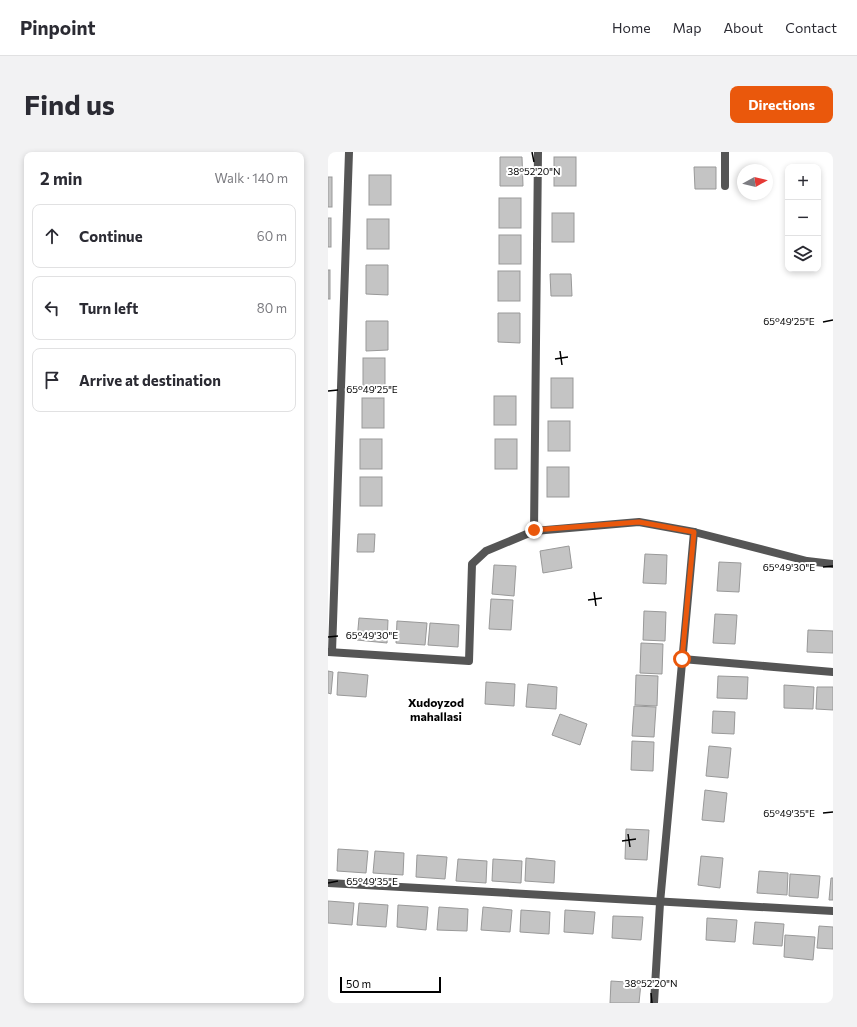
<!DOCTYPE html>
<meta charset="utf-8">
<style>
:root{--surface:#fff;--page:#f2f2f3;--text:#2b2b33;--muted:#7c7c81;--line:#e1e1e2;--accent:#ea580c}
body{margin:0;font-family:Commissioner,sans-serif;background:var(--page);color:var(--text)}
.controls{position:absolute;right:12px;top:12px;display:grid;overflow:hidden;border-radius:8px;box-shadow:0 2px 6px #0003}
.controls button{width:36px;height:36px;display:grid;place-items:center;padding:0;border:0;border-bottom:1px solid var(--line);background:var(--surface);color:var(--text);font:20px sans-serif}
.compass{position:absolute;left:409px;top:12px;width:36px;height:36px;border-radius:50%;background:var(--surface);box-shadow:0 2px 6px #0003;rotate:82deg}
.scale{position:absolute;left:12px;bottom:10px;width:101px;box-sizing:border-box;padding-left:4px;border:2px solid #000;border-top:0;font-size:11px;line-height:14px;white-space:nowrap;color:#000;-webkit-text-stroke:3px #fff;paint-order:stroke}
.stop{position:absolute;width:12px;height:12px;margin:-9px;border:3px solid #ea580c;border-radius:50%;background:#fff}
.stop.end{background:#ea580c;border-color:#fff;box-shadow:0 1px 4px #0008}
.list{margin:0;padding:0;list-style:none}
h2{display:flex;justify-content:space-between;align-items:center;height:52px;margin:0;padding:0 16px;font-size:17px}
h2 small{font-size:13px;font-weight:400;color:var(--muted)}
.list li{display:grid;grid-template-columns:26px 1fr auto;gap:12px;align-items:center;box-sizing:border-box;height:64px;margin:0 8px 8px;padding:0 8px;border:1px solid var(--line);border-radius:8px}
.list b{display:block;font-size:15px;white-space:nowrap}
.list em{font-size:13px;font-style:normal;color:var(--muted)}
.icon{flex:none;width:22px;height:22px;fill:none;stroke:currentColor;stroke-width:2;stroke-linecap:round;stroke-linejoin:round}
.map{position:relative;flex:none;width:505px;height:851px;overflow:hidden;border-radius:8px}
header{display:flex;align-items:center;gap:24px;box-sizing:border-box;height:56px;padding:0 20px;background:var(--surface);border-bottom:1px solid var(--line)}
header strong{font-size:19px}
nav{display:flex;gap:22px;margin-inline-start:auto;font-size:14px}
.intro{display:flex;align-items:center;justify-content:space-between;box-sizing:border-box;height:96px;padding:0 24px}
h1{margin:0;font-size:28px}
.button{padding:10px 18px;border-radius:8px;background:var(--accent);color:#fff;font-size:14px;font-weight:700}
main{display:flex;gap:24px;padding:0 24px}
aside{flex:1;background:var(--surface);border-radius:8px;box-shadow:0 2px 6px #0003}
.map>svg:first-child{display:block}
.building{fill:#c4c4c4;stroke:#999}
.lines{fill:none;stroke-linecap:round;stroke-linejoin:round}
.street{stroke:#555;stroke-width:8}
.route{stroke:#ea580c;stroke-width:5}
.ticks{fill:none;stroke:#000;stroke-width:1.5}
.labels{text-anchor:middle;stroke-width:4;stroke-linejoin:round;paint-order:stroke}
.neighbourhood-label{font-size:12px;font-weight:bold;fill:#000;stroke:#fff}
.ticks-label{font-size:10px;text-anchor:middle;fill:#000;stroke:#fff;stroke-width:4;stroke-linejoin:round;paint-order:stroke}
</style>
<header>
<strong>Pinpoint</strong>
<nav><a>Home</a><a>Map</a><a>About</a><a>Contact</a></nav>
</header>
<div class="intro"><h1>Find us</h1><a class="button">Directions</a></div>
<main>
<aside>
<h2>2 min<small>Walk · 140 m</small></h2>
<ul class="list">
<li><svg class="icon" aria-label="ahead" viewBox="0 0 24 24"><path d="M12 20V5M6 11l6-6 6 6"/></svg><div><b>Continue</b></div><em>60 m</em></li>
<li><svg class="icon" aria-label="left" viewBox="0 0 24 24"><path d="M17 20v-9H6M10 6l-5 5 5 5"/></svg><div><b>Turn left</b></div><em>80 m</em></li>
<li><svg class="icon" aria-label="arrive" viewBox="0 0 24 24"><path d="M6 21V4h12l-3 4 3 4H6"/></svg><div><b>Arrive at destination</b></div></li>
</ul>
</aside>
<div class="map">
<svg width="505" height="851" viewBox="0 0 505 851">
<rect width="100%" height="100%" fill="#fff"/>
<g class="building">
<polygon points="172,5 194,5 195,34 172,34"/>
<rect x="226" y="5" width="22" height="29"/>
<polygon points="366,15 388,15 388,37 367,37"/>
<rect x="41" y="23" width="22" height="30"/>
<rect x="0" y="25" width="4" height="30"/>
<rect x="171" y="46" width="22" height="30"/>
<rect x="224" y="61" width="22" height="29"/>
<rect x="0" y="66" width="3" height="29"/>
<rect x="39" y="67" width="22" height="30"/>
<rect x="171" y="83" width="22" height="29"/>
<polygon points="38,113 60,113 60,143 38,142"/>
<rect x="0" y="118" width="2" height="29"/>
<rect x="170" y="119" width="22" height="30"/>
<polygon points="222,122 243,122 244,144 223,144"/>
<polygon points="170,161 192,161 192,191 170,190"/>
<polygon points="38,169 60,169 60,198 38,199"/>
<rect x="35" y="206" width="22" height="30"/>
<rect x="223" y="226" width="22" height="30"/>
<rect x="166" y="244" width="22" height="29"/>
<rect x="34" y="246" width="22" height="30"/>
<rect x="220" y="269" width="22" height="30"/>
<rect x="32" y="287" width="22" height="30"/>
<rect x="167" y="287" width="22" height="30"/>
<rect x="219" y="315" width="22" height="30"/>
<rect x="32" y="325" width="22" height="29"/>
<polygon points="30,382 47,382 46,400 29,400"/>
<polygon points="241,394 244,416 215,421 212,399"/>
<polygon points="317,402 339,403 338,432 315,431"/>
<polygon points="391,410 413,411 411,440 389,439"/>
<polygon points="166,413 188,414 186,444 164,442"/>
<polygon points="163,447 185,448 183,478 161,477"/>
<polygon points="316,459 338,460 337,489 315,488"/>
<polygon points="387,462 409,463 407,492 385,491"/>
<polygon points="31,466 60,468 59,491 29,488"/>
<polygon points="69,469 99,471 97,493 68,491"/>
<polygon points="102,471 131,473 130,495 100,493"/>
<polygon points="480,478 505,479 505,501 479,500"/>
<polygon points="313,491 335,492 334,522 312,521"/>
<polygon points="0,519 5,520 3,542 0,541"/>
<polygon points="10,520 40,523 38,545 9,543"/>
<polygon points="308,523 330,524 329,554 307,553"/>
<polygon points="390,524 420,525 419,547 389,546"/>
<polygon points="158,530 187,532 186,554 157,552"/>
<polygon points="200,532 229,535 228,557 198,555"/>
<polygon points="456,533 486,535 485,557 456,556"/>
<polygon points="489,535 505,535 505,558 488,557"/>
<polygon points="306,554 328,555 326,585 304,584"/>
<polygon points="385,559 407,560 406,582 384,581"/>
<polygon points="232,562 259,572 252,593 224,583"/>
<polygon points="304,589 326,590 325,619 303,618"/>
<polygon points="381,594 403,596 400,626 378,624"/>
<polygon points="377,638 399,641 396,670 374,668"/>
<polygon points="298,677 321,678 319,708 297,707"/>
<polygon points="10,697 40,699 38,721 9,719"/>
<polygon points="47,699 76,701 75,723 45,721"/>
<polygon points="89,703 119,705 117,727 88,725"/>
<polygon points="373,704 395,706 392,736 370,733"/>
<polygon points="198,706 227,709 226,731 197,729"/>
<polygon points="130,707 159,709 158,731 128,729"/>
<polygon points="165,707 194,709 193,731 164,729"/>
<polygon points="431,719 460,721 459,743 429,741"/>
<polygon points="462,722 492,724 490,746 461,744"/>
<polygon points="503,726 505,726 505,748 501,748"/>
<polygon points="0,749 26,751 24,773 0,771"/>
<polygon points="31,751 60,753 58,775 29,773"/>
<polygon points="70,753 100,755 98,778 69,775"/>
<polygon points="111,755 140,757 139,779 109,778"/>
<polygon points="155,755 184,758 182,780 153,778"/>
<polygon points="193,758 222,760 221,782 192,780"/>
<polygon points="237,758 267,760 265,782 236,780"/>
<polygon points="285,764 315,765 313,788 284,786"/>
<polygon points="379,766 409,768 407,790 378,788"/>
<polygon points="427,770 456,772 454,794 425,792"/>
<polygon points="491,774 505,775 505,797 489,796"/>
<polygon points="457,783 487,785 485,808 456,805"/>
<polygon points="283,829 313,831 311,851 282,851"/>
</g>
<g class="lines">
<g class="street">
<polyline points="397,34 397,0"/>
<polyline points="206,379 210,0"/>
<polyline points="0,500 141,509 144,412 158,399 206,379 311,370 366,380 479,409 505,412"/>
<polyline points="4,500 21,0"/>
<polyline points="354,507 505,520"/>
<polyline points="0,731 505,759"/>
<polyline points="326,851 332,751 366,380"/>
</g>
</g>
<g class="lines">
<polyline class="route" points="206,378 311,370 366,380 354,507"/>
</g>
<path class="ticks" d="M204,0l2,10M495,170l10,-2M232,199l2,14M227,207l13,-2M0,239l10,-1M495,415l10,-1M266,440l2,14M260,448l14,-2M0,485l10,-1M495,661l10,-1M300,682l2,13M294,689l14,-2M0,731l10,-2M323,841l1,10"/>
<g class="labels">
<g class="neighbourhood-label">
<text x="108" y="555">Xudoyzod<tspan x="108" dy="14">mahallasi</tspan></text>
</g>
</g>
<g class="ticks-label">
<text x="206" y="23">38°52'20"N</text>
<text x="461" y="173">65°49'25"E</text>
<text x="44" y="241">65°49'25"E</text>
<text x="461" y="419">65°49'30"E</text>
<text x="44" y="487">65°49'30"E</text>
<text x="461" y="665">65°49'35"E</text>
<text x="44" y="733">65°49'35"E</text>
<text x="323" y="835">38°52'20"N</text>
</g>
</svg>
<div class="controls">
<button>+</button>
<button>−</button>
<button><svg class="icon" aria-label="layers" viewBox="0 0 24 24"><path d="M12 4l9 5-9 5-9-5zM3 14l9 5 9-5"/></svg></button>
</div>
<svg class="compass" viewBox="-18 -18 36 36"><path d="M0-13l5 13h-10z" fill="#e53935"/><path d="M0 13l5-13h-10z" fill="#7c7c81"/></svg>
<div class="scale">50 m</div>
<div class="stop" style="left:354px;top:507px"></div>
<div class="stop end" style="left:206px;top:378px"></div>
</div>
</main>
